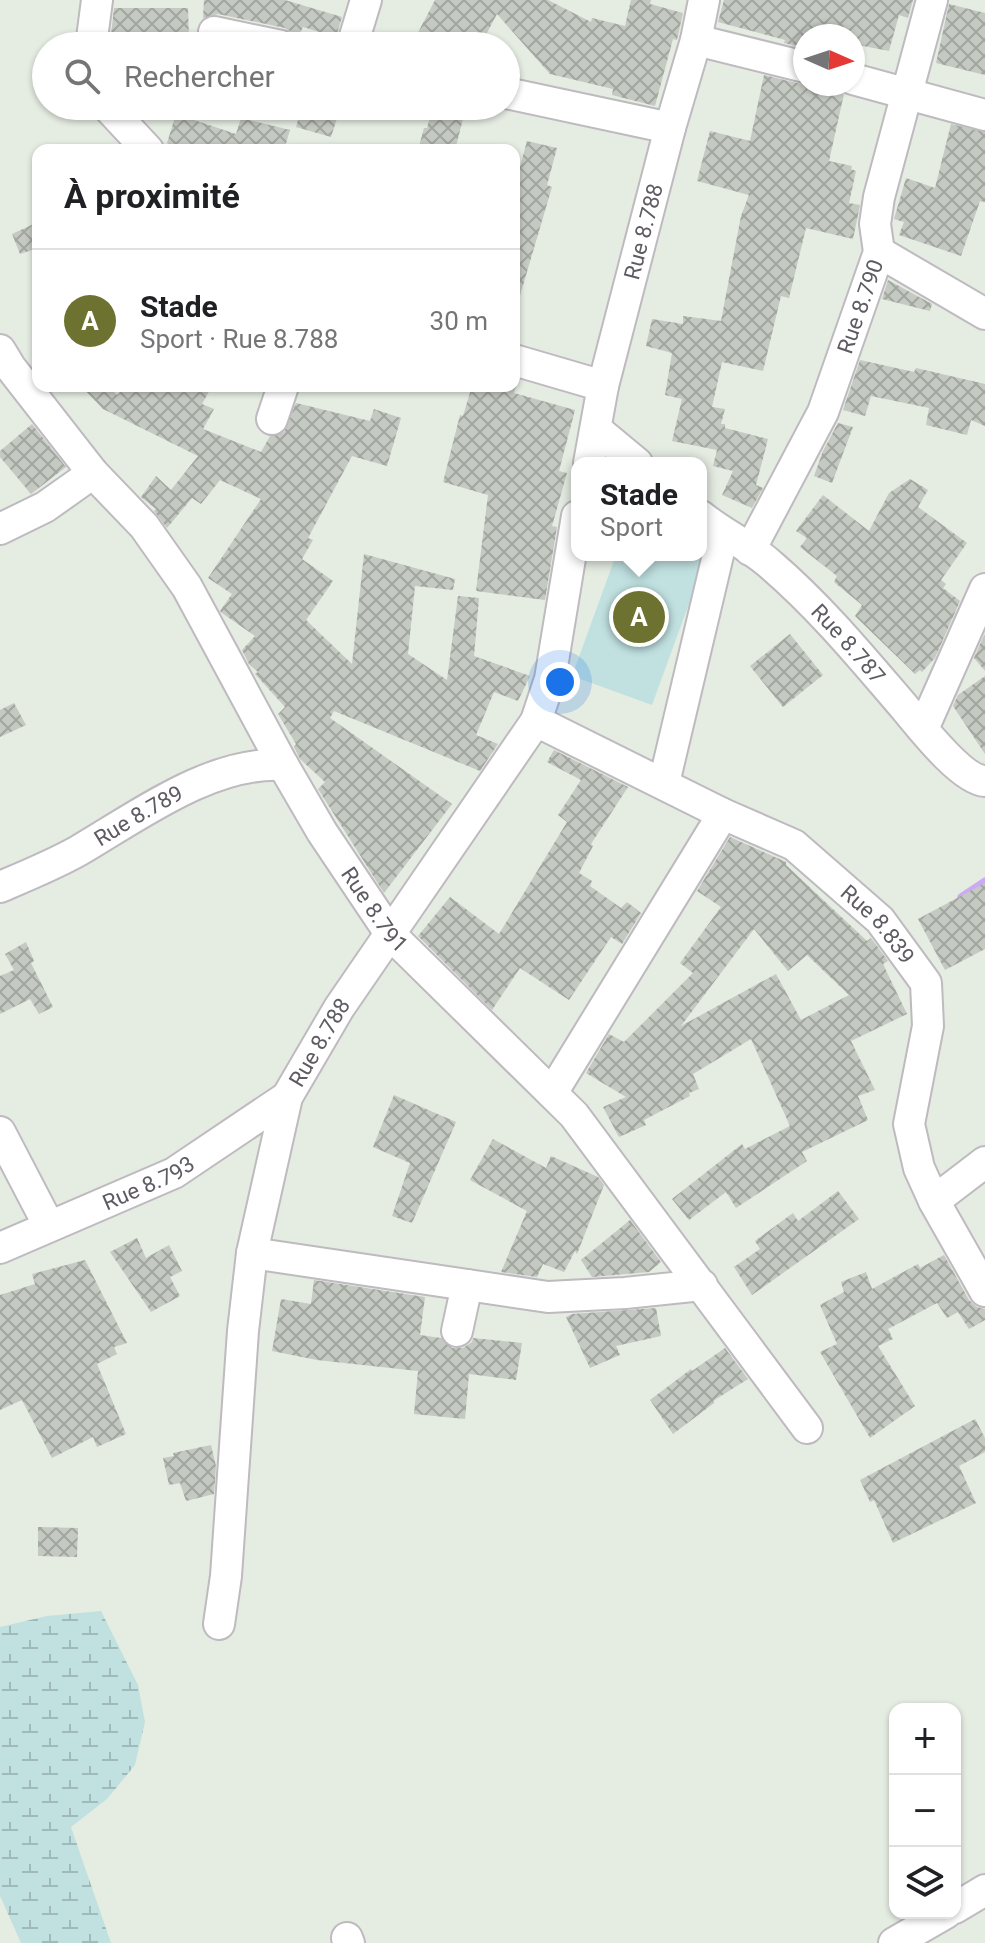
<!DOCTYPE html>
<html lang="fr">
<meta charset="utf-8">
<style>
:root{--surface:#fff;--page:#f2f2f2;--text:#202124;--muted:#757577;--line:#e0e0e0;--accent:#6d7230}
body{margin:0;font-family:Roboto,sans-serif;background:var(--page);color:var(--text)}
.controls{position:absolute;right:24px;bottom:24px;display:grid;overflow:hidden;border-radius:16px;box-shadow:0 2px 6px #0004}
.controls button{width:72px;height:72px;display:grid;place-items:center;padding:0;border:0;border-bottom:2px solid var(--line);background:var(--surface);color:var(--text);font:40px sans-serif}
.compass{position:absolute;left:793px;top:24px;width:72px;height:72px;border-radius:50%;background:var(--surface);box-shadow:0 2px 6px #0004;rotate:93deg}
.you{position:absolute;left:560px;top:682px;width:28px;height:28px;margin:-20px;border:6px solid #fff;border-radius:50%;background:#1a73e8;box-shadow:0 0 0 12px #1a73e833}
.badge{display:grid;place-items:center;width:52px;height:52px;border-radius:50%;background:var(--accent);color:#fff;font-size:26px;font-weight:700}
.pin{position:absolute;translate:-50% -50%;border:4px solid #fff;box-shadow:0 2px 8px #0006}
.popup{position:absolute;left:571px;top:457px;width:136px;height:104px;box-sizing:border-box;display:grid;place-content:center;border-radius:16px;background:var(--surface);filter:drop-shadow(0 2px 6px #0005);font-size:26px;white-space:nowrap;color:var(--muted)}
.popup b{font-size:30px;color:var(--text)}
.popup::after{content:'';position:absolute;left:50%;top:100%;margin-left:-16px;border:16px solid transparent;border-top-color:var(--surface)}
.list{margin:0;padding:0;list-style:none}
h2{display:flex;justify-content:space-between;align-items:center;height:104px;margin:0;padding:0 32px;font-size:34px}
h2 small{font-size:26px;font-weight:400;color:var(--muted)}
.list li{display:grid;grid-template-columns:52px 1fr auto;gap:24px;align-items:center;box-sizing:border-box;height:144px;padding:0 32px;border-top:2px solid var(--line)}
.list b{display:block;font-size:30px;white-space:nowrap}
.list p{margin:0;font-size:26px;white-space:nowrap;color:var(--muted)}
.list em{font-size:26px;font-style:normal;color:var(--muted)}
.icon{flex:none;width:44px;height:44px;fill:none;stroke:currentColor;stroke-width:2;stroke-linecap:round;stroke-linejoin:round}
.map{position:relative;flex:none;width:985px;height:1943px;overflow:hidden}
.search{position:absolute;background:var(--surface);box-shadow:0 2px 6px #0004;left:32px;top:32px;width:488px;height:88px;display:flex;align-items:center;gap:20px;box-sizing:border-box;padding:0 28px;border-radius:44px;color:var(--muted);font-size:30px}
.panel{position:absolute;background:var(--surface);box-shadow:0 2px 6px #0004;left:32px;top:144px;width:488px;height:248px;border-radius:16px}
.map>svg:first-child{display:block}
.wetland{fill:url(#wetland-marsh)}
.pitch{fill:#c1e1e1}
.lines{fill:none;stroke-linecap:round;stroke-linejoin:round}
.stream{stroke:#caa9f5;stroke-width:7}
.building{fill:url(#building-cross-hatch);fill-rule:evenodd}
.minor-casing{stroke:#bebac0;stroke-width:34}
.minor{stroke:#fff;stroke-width:30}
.labels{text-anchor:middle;stroke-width:7;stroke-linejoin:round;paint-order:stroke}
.street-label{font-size:22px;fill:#5f5b62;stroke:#fff}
</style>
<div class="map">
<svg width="985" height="1943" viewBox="0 0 985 1943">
<defs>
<pattern id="wetland-marsh" width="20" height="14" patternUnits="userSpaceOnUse" patternTransform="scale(2)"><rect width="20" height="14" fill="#c1e1e1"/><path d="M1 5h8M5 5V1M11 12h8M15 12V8" fill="none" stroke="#a0b9ba"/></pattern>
<pattern id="building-cross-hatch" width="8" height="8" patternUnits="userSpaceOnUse" patternTransform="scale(2)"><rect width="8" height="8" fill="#c4c9c1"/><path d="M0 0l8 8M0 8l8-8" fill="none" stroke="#a2a6a0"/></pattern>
</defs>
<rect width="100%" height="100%" fill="#e5ece2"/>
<polygon class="wetland" points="101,1611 138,1685 145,1722 135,1765 107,1799 71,1827 111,1943 21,1943 0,1896 0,1627 47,1616"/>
<polygon class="pitch" points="616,555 699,555 706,557 652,705 572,676"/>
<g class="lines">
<polyline class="stream" points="961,897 985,881"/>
</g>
<g class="building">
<polygon points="204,0 285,0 342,17 336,37 303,27 300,33 293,33 285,28 218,14 203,18"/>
<polygon points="435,0 548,0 591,22 592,18 625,26 631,0 651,0 650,4 683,13 677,40 673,39 655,106 612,95 613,89 550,74 497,14 480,46 411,46"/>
<polygon points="724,0 913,0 908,18 899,15 889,51 853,44 853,36 805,36 805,48 784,43 785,40 718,22"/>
<polygon points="949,4 985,13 985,75 936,63"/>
<polygon points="114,8 188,8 189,39 151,39 151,34 111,35"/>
<polygon points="764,75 801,84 828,84 837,86 844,94 829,161 852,166 851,169 856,171 849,203 860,205 853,239 806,228 789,298 781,296 763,371 722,362 712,407 725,409 721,424 725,424 725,428 768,439 756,485 763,488 752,508 722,495 733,471 713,466 717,450 672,441 682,399 665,395 672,353 646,346 652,319 683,324 683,316 721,321 741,216 749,195 697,181 710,131 750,141"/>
<polygon points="302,106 341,106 331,137 296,127"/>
<polygon points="432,110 463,119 455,150 418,150 424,128 427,128"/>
<polygon points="176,114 236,134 241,118 290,130 284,150 174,150 167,143"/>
<polygon points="951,124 985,132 985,202 980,201 961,256 899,235 904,222 894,219 906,178 935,188"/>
<polygon points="527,141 557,148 547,185 552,187 519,299 514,298 514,189"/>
<polygon points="38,222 38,248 20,254 12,234"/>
<polygon points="888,280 932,304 930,311 882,299"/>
<polygon points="860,360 914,372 916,368 985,384 985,426 971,420 967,435 926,425 929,408 871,396 865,416 843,410"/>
<polygon points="81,386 108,386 117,395 126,386 212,386 202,404 214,409 203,429 261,452 270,436 284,432 296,403 370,421 374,409 401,418 387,466 352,456 308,538 313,540 302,559 333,581 306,620 352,664 364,554 455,579 453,590 415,586 408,654 447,680 458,596 479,598 474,656 530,676 518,701 494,692 476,735 498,744 480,771 334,711 330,718 452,804 384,893 318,789 325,782 300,759 294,747 296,744 278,714 285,707 255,674 258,672 249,664 242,650 255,636 222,613 220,611 232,594 208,578 261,499 220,480 201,504 192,498 167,528 154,511 156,509 141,497 156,476 171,490 198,456 103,409"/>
<polygon points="472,386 516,386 514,393 575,410 559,471 567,473 552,526 557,527 545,600 476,591 488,495 443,482 460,415 463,416"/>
<polygon points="838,423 853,427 832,483 814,476 823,451"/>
<polygon points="32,424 66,467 31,494 0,457 0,451"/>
<polygon points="910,479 928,490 918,507 967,543 941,580 946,584 943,588 960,601 935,658 922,672 920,670 915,674 855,616 862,605 834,582 837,576 800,547 807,538 796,531 823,495 869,531 889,493"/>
<polygon points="790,634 823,675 783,707 750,666"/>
<polygon points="984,635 985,635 985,671 974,658"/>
<polygon points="985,676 985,754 953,706 958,695"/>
<polygon points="14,703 26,725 0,737 0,710"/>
<polygon points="554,750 628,787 591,844 593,846 579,873 592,881 590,886 621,908 627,902 641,913 622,944 611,937 569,1000 520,968 492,1010 418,936 450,897 499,934 567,822 558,815 581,780 547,762"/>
<path d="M730,837l56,25v3l81,76 4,-3 17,23 -5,3 24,50 -56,27 24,49 -17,6 10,24 -66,32 5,9 -71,47 -10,-16 -37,28 -17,-21 70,-55 3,5 45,-23 -39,-87 -58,35 6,15 -10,4 1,3 -46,24 2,5 -27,12 -16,-30 23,-10 -40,-24 23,-39 15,8 69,-69 -13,-10 41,-56 -24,-16zM754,929l34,42 19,-16 42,40 -48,25 -25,-46 -95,52z"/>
<polygon points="985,883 985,949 945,970 918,919"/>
<polygon points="26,942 34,961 31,963 53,1007 39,1014 30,999 0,1014 0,976 14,970 5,954"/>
<polygon points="394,1095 456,1122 412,1223 392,1216 410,1163 373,1147"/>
<polygon points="493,1139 546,1168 551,1156 598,1177 604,1185 577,1254 575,1251 564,1272 543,1264 537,1277 501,1272 527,1211 470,1180"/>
<polygon points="838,1191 859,1219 752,1295 734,1267 760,1249 755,1241 793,1213 798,1221"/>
<polygon points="630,1220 661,1262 649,1272 592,1277 581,1260"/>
<polygon points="137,1238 146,1258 169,1245 182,1271 170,1277 180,1296 151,1312 110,1252"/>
<polygon points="944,1255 969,1300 977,1307 985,1309 985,1320 969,1329 958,1312 947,1318 937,1303 888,1329 893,1339 878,1346 915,1406 870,1438 820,1352 837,1344 820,1305 844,1292 841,1282 866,1272 872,1289 918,1264 920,1268"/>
<polygon points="85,1260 127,1343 114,1347 117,1354 97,1364 126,1434 97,1447 93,1437 52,1458 22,1400 0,1410 0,1295 35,1284 32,1274"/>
<polygon points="314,1280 425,1297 420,1335 441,1338 452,1348 463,1348 472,1342 473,1338 522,1343 516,1380 469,1374 465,1419 414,1414 418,1371 317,1360 272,1351 281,1299 311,1304"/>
<polygon points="656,1308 661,1336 616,1346 620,1355 590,1368 566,1317 572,1314"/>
<polygon points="725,1348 748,1379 713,1401 714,1403 673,1434 650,1400 691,1369 692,1371"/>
<polygon points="975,1419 985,1438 985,1452 959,1466 976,1503 893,1543 874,1500 870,1502 860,1480"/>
<polygon points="211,1445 216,1466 214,1494 186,1501 180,1483 169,1485 163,1458 174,1456 173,1453"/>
<polygon points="38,1527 78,1528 77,1557 38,1556"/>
</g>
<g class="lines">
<g class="minor-casing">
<g id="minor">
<polyline points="214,32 281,46"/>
<polyline points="696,40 805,67"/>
<polyline points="91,46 97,0"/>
<polyline points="352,46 366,0"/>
<polyline points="853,79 985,115"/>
<polyline points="506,93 670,128"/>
<polyline points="107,106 148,150"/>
<polyline points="879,252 985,314"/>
<path id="s1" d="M0,350l11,18 82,105 51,53 43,61 96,178 39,67 69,103 183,180 233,313"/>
<polyline points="514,360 603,386"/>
<polyline points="272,419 283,386"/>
<polyline points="596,429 637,463"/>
<path id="s2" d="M589,463l14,-77 67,-258 26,-88 8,-40"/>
<path id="s3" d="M701,516c22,18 49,30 70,49 50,43 91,93 134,143 15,18 57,72 80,73"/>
<polyline points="0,529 45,507 93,473"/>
<path id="s4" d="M750,550l73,-138 56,-160 -4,-28 4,-27 53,-197"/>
<path id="s5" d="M536,721l187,93 71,31 86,75 46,63 2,43 -19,98 10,44 15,33 51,90"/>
<polyline points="923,729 985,589"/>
<polyline points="664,783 723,534"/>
<path id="s6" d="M0,887c26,-11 53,-22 78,-36 60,-35 133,-90 205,-86"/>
<polyline points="552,1093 723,814"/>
<polyline points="0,1132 49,1226"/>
<polyline points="934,1201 985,1162"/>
<path id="s7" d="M0,1248l174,-75 113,-76"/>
<polyline points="252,1253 548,1297 625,1293 702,1285"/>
<polyline points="457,1331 467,1285"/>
<path id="s8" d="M219,1624l7,-48 17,-245 9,-78 35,-156 52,-89 197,-287 14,-42 27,-163"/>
<polyline points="955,1908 985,1890"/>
<polyline points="347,1938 349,1943"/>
<polyline points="894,1943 946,1913"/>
</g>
</g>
<use href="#minor" class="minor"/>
</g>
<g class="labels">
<g class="street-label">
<text dy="8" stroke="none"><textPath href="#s2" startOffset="238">Rue 8.788</textPath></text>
<text dy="8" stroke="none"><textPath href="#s4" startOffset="268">Rue 8.790</textPath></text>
<text dy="8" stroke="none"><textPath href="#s3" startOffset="196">Rue 8.787</textPath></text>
<text dy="8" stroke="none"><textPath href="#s6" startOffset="156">Rue 8.789</textPath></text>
<text dy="8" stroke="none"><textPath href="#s1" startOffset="676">Rue 8.791</textPath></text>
<text dy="8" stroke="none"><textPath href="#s5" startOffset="402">Rue 8.839</textPath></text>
<text dy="8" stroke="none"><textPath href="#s8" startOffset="596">Rue 8.788</textPath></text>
<text dy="8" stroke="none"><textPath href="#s7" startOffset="162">Rue 8.793</textPath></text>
</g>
</g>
</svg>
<div class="controls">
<button>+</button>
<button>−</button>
<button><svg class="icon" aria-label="layers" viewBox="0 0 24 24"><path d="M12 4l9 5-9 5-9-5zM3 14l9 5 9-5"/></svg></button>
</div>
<svg class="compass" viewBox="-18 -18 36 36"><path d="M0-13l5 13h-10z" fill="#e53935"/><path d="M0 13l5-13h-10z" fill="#757577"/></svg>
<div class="you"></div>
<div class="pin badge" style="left:639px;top:617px">A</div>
<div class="popup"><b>Stade</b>Sport</div>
<div class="search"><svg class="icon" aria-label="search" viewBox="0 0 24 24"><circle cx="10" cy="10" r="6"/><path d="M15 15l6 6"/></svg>Rechercher</div>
<section class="panel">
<h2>À proximité<small></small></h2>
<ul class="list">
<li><span class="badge">A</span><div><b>Stade</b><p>Sport · Rue 8.788</p></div><em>30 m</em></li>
</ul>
</section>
</div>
